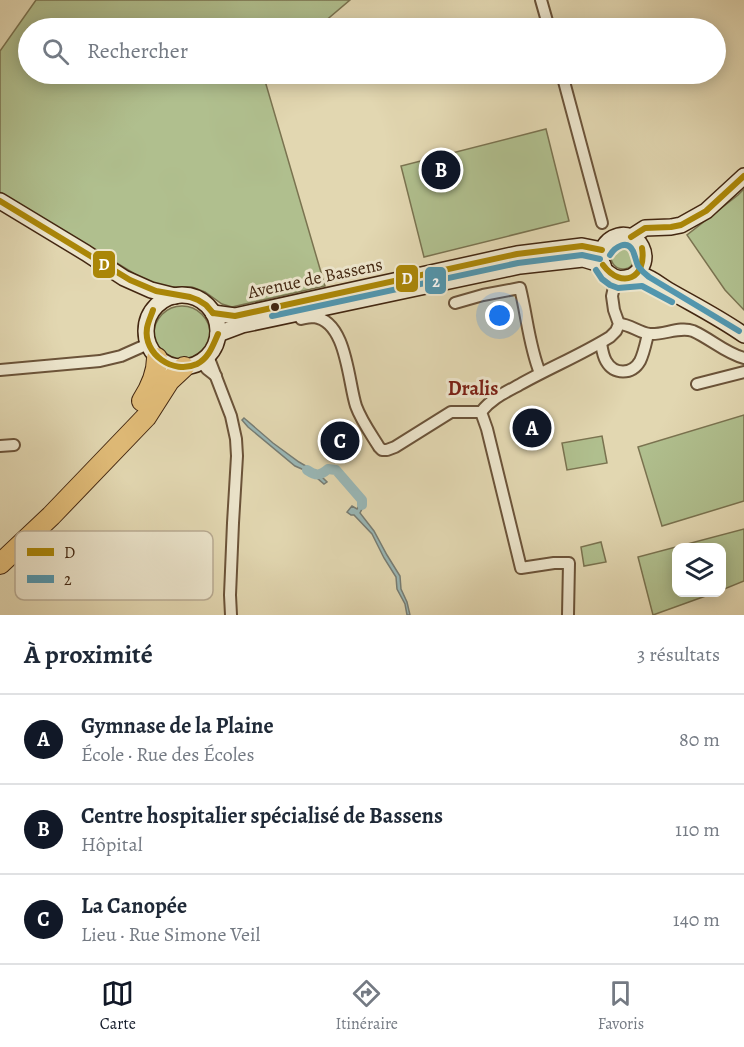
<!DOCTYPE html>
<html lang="fr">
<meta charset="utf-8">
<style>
:root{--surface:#fff;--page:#f2f2f3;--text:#1f2937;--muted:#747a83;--line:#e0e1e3;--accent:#111827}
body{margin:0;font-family:Alegreya,serif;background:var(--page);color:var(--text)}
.controls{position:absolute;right:18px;bottom:18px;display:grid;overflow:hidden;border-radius:12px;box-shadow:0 3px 15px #0003}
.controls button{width:54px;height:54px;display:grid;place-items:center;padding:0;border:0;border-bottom:2px solid var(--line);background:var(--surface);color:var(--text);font:30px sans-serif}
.you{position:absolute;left:500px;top:316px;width:21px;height:21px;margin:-15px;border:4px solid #fff;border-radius:50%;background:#1a73e8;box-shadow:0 0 0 9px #1a73e833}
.badge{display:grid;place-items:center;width:39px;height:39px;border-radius:50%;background:var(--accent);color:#fff;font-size:20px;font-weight:700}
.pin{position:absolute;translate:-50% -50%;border:3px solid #fff;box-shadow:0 2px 6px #0006}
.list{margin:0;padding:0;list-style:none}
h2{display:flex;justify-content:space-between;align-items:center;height:78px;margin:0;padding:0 24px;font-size:26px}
h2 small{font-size:20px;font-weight:400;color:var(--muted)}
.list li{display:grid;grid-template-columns:39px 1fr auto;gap:18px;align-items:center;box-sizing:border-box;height:90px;padding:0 24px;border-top:2px solid var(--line)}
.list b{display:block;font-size:22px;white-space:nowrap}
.list p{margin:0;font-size:20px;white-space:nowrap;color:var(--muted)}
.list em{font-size:20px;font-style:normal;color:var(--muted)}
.icon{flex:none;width:33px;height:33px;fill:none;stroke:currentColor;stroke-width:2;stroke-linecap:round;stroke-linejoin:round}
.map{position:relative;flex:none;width:744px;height:615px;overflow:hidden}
.search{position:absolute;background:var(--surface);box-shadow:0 3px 15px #0003;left:18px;right:18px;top:18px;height:66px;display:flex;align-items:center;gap:15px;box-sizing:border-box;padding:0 21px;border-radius:33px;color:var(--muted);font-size:22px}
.sheet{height:348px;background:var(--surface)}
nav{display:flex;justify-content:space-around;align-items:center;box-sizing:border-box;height:84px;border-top:2px solid var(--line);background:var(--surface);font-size:16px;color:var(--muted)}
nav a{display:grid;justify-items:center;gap:3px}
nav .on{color:var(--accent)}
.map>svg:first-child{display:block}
.green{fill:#b0bf8e;stroke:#7a7350;stroke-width:1.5}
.water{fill:#99b7b6;stroke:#777d74;stroke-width:1.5}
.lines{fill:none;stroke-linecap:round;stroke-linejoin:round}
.canal{stroke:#99b7b6;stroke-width:10}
.street-casing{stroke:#6b5339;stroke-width:14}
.secondary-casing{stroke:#432711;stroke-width:18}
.highway-casing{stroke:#432711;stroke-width:22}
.street{stroke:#ece5cc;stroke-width:10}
.secondary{stroke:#ece5cc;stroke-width:15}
.highway{stroke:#e1bc78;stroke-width:20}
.bus-1-casing{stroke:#ece5cc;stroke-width:10}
.bus-2-casing{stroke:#ece5cc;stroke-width:10}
.bus-1{stroke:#aa8608;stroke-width:6}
.bus-2{stroke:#5296ae;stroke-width:6}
.bus-dot{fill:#432711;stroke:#ece5cc;stroke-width:2}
.labels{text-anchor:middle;stroke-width:6;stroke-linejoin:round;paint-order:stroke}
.street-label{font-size:18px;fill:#432711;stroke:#ece5cc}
.neighbourhood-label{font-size:20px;font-weight:bold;fill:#7a1f14;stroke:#ece5cc}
.key{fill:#ece5cc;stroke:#b9ac94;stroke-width:1.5}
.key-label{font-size:16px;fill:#432711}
.line-badge{stroke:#ece5cc;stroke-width:2}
.badge-label{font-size:16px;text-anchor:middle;font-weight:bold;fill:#fff}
</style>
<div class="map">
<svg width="744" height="615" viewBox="0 0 744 615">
<rect width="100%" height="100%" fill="#e2d7b1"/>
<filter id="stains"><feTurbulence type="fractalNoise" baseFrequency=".00333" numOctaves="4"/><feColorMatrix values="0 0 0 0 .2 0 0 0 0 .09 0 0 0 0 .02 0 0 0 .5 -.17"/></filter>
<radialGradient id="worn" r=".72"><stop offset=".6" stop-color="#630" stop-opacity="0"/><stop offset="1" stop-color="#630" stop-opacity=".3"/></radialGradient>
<g class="green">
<polygon points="36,0 350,0 317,28 28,28 28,74 263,74 325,286 232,307 222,304 205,292 192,287 158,288 0,192 0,51"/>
<polygon points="546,129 569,221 424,257 401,166"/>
<polygon points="744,189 744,310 725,290 687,235 738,195"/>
<circle cx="623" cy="257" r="12"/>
<circle cx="182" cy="334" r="28"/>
<polygon points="744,415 744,501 662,526 638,447"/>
<polygon points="602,436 607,463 567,470 562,443"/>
<polygon points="744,529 744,581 722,590 722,548 676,548 676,592 714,593 653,615 638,557"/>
<polygon points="601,542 606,562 584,566 581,547"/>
</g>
<g class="water">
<polygon points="244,418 273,443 299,462 318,473 327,482 324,484 311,473 295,466 248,427 242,420"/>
<polygon points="355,492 364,499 364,505 360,513 374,531 387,555 400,576 401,589 407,602 410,615 407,615 405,604 397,589 396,577 384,558 372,534 354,515 351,515 347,512 352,506 357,509 361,501 354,493"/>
</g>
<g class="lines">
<path class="canal" d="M307,470c9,6 13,6 21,-1l8,1 26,30v5"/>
<g class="street-casing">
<g id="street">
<polyline points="541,0 549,28"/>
<polyline points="562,74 602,223"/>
<path d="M455,303l28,-8 37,-7c7,28 9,58 20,85"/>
<path d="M301,319c4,-1 9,-2 13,-2 33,4 34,65 42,89 5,14 15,28 23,41l3,3h5l8,-3 56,-35h30"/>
<path d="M619,324c11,0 20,9 31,10 14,1 30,-8 43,-3 18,8 32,22 51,27"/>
<path d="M601,343c1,6 2,13 5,18 8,14 26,14 34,0 4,-8 6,-19 8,-27"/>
<polyline points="208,356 231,416 236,439 237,456 233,523 230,595 231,615"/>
<polyline points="201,362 207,369 216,376"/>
<polyline points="0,370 100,361 121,356 148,344"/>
<polyline points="697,384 744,372"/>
<polyline points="0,446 14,445"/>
<path d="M568,615l1,-52h-15l-33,5 -34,-139 -6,-17c10,-13 23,-19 38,-27 30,-17 62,-30 91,-48l6,-6 3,-7 -5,-14 -2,-14 4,-18"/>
</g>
</g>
<g class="secondary-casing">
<g id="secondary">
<polyline points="0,201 86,253 124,278 151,290 175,296"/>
<polyline points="631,237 645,228 671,227 681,225 706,211 744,176"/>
<path d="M631,277c27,-15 7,-52 -18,-39 -13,7 -16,26 -5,35 14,12 23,0 36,3 8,2 17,10 24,14 26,15 52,28 76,45"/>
<circle cx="182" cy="331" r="36"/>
<polyline points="213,313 235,316 517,254 582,246 602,250"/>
<polyline points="218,334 242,325 520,266 583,259 603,265"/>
</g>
</g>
<g class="highway-casing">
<g id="highway">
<path d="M142,401c9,-14 15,-27 15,-43"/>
<polyline points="0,564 51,516 146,417 169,381 184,367"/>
</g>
</g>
<use href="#street" class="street"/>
<use href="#secondary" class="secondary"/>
<use href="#highway" class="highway"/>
<g class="bus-1-casing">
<g id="bus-1">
<polyline points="0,201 130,280 156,291 190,297 198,300 206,305 213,313"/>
<polyline points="631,237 645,228 671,227 681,225 706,211 744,176"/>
<path d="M603,265c19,25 44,13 39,-17"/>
<path d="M153,310c-2,6 -5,12 -6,18 -4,26 26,47 50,36 12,-6 16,-19 21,-30"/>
<polyline points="213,313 235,316 517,254 582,246 602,250"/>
</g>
</g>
<g class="bus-2-casing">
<g id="bus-2">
<path d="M610,255c5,-8 17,-16 23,-4 2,5 3,10 5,15 3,4 7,8 11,11l90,54"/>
<polyline points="596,270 602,279 610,285 618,288 642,286 672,302"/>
<polyline points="272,316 518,263 582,255 600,259"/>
</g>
</g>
<use href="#bus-1" class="bus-1"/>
<use href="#bus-2" class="bus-2"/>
</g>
<circle class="bus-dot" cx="275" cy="307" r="5"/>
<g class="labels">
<g class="street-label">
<text transform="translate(315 278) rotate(-12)" y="6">Avenue de Bassens</text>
</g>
<g class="neighbourhood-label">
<text x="473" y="395">Dralis</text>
</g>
</g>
<rect x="15" y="531" width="198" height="69" rx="9" class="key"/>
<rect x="27" y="548" width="27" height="8" fill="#aa8608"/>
<rect x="27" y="575" width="27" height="8" fill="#5296ae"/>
<g class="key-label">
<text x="64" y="558">D</text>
<text x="64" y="585">2</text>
</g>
<g class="line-badge">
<rect x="92" y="250" width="24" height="29" rx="6" fill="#aa8608"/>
<rect x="395" y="264" width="24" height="29" rx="6" fill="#aa8608"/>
<rect x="424" y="266" width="23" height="29" rx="6" fill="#5296ae"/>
</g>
<g class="badge-label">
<text x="104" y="270">D</text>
<text x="407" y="284">D</text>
<text x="436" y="287">2</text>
</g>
<rect width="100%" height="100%" filter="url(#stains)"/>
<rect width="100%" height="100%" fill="url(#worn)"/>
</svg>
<div class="controls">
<button><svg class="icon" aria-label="layers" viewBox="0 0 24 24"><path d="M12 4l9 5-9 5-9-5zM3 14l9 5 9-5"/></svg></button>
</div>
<div class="you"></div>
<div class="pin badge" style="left:532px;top:428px">A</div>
<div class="pin badge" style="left:441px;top:170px">B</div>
<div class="pin badge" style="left:340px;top:441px">C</div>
<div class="search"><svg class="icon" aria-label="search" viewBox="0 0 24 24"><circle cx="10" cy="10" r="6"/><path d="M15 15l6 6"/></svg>Rechercher</div>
</div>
<section class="sheet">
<h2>À proximité<small>3 résultats</small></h2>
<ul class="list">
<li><span class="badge">A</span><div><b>Gymnase de la Plaine</b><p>École · Rue des Écoles</p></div><em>80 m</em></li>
<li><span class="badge">B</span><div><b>Centre hospitalier spécialisé de Bassens</b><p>Hôpital</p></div><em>110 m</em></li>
<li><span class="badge">C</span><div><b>La Canopée</b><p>Lieu · Rue Simone Veil</p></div><em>140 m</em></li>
</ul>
</section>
<nav>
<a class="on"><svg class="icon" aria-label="map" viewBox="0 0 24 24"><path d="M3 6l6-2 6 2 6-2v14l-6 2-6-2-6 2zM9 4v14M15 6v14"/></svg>Carte</a>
<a><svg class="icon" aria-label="directions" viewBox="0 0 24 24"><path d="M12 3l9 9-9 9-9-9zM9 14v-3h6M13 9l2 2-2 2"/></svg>Itinéraire</a>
<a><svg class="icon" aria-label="saved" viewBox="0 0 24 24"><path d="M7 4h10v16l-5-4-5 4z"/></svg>Favoris</a>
</nav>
